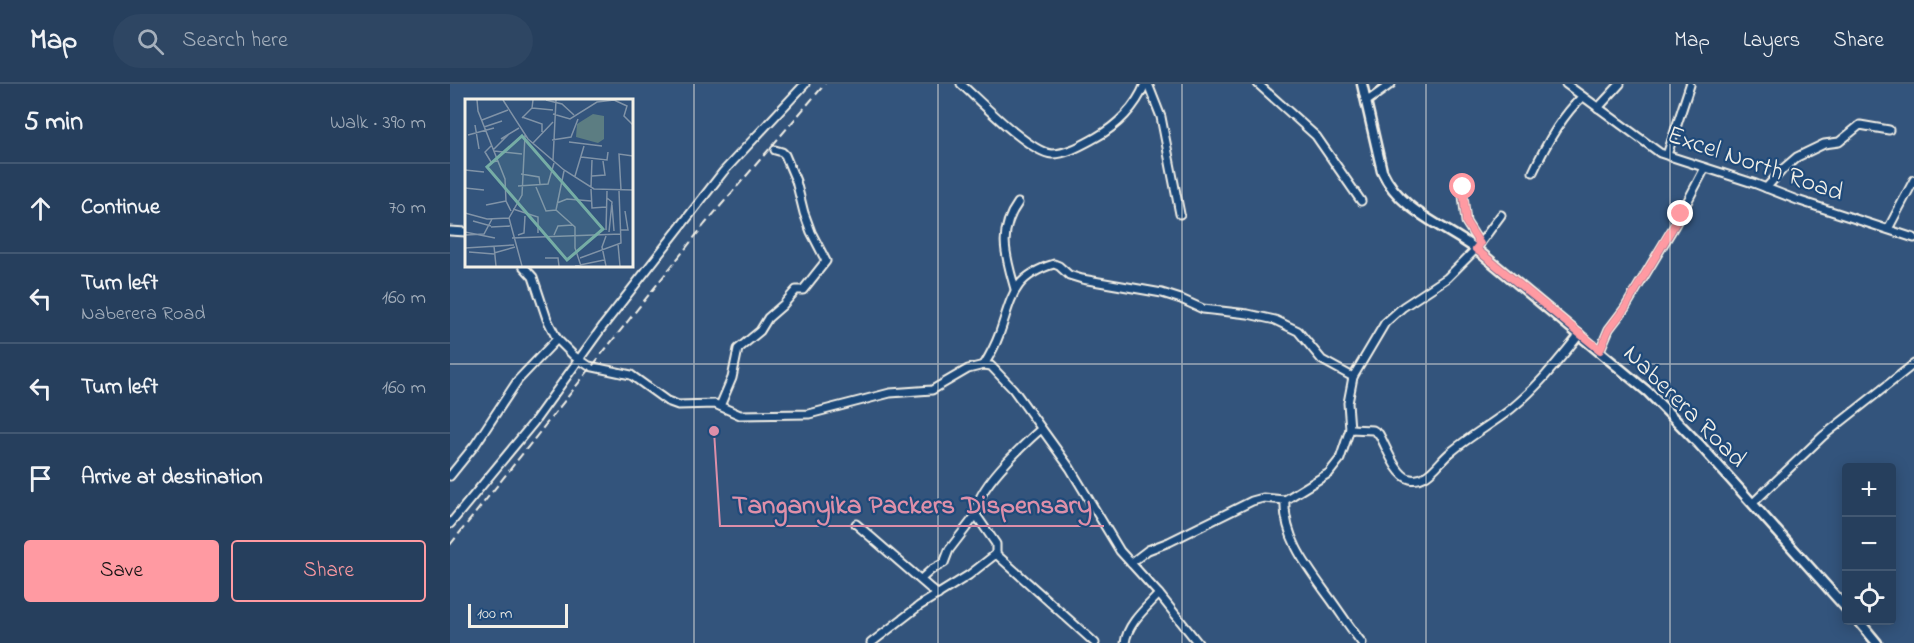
<!DOCTYPE html>
<meta charset="utf-8">
<style>
:root{--surface:#263f5d;--page:#2e4663;--text:#f1f3f6;--muted:#a4afbc;--line:#425872;--accent:#ff9aa2}
body{margin:0;font-family:"Indie Flower",sans-serif;background:var(--page);color:var(--text)}
.controls{position:absolute;right:18px;bottom:18px;display:grid;overflow:hidden;border-radius:6px;box-shadow:0 3px 15px #0003}
.controls button{width:54px;height:54px;display:grid;place-items:center;padding:0;border:0;border-bottom:2px solid var(--line);background:var(--surface);color:var(--text);font:30px sans-serif}
.scale{position:absolute;left:18px;bottom:15px;width:100px;box-sizing:border-box;padding-left:6px;border:3px solid #f4f1e8;border-top:0;font-size:16px;line-height:21px;white-space:nowrap;color:#f4f1e8;-webkit-text-stroke:4px #1f4a7a;paint-order:stroke}
.stop{position:absolute;width:18px;height:18px;margin:-14px;border:4px solid #ff9aa2;border-radius:50%;background:#fff}
.stop.end{background:#ff9aa2;border-color:#fff;box-shadow:0 2px 6px #0008}
.list{margin:0;padding:0;list-style:none}
h2{display:flex;justify-content:space-between;align-items:center;height:78px;margin:0;padding:0 24px;font-size:26px}
h2 small{font-size:20px;font-weight:400;color:var(--muted)}
.list li{display:grid;grid-template-columns:39px 1fr auto;gap:18px;align-items:center;box-sizing:border-box;height:90px;padding:0 24px;border-top:2px solid var(--line)}
.list b{display:block;font-size:22px;white-space:nowrap}
.list p{margin:0;font-size:20px;white-space:nowrap;color:var(--muted)}
.list em{font-size:20px;font-style:normal;color:var(--muted)}
.actions{display:flex;gap:12px;padding:18px 24px}
.actions a{flex:1;padding:14px 0;border:2px solid var(--accent);border-radius:6px;text-align:center;font-size:21px;color:var(--accent)}
.actions .main{background:var(--accent);color:#111}
.icon{flex:none;width:33px;height:33px;fill:none;stroke:currentColor;stroke-width:2;stroke-linecap:round;stroke-linejoin:round}
.map{position:relative;flex:none;width:1464px;height:559px;overflow:hidden}
header{display:flex;align-items:center;gap:36px;box-sizing:border-box;height:84px;padding:0 30px;background:var(--surface);border-bottom:2px solid var(--line)}
header strong{font-size:28px}
nav{display:flex;gap:33px;margin-inline-start:auto;font-size:21px}
.search{width:420px;height:54px;background:var(--page);display:flex;align-items:center;gap:15px;box-sizing:border-box;padding:0 21px;border-radius:33px;color:var(--muted);font-size:22px}
main{display:flex}
aside{flex:1;background:var(--surface)}
.map>svg:first-child{display:block}
.lines{fill:none;stroke-linecap:round;stroke-linejoin:round}
.minor-casing{stroke:#f4f1e8;stroke-width:11}
.tertiary-casing{stroke:#f4f1e8;stroke-width:13}
.minor{stroke:#1f4a7a;stroke-width:7}
.tertiary{stroke:#1f4a7a;stroke-width:8}
.rail{stroke:#f4f1e8;stroke-width:2;stroke-dasharray:9 4.5;stroke-linecap:butt}
.route{stroke:#ff9aa2;stroke-width:8}
.grid{fill:none;stroke:#f4f1e8;stroke-width:1.5;stroke-opacity:0.55}
.labels{text-anchor:middle;stroke-width:4.5;stroke-linejoin:round;paint-order:stroke}
.street-label{font-size:26px;fill:#f4f1e8;stroke:#1f4a7a}
.inset-road{fill:none;stroke:#8093a7;stroke-width:1.5}
.view{fill:#76ada5;fill-opacity:0.15;stroke:#76ada5;stroke-width:3}
.inset-edge{fill:none;stroke:#f4f1e8;stroke-width:3}
.leader{fill:none;stroke:#de8fa9;stroke-width:2}
.callout-dot{fill:#de8fa9;stroke:#1f4a7a;stroke-width:2}
.callout-label{font-size:27px;text-anchor:middle;font-weight:bold;fill:#de8fa9;stroke:#1f4a7a;stroke-width:4.5;stroke-linejoin:round;paint-order:stroke}
</style>
<header>
<strong>Map</strong>
<div class="search"><svg class="icon" aria-label="search" viewBox="0 0 24 24"><circle cx="10" cy="10" r="6"/><path d="M15 15l6 6"/></svg>Search here</div>
<nav><a>Map</a><a>Layers</a><a>Share</a></nav>
</header>
<main>
<aside>
<h2>5 min<small>Walk · 390 m</small></h2>
<ul class="list">
<li><svg class="icon" aria-label="ahead" viewBox="0 0 24 24"><path d="M12 20V5M6 11l6-6 6 6"/></svg><div><b>Continue</b></div><em>70 m</em></li>
<li><svg class="icon" aria-label="left" viewBox="0 0 24 24"><path d="M17 20v-9H6M10 6l-5 5 5 5"/></svg><div><b>Turn left</b><p>Naberera Road</p></div><em>160 m</em></li>
<li><svg class="icon" aria-label="left" viewBox="0 0 24 24"><path d="M17 20v-9H6M10 6l-5 5 5 5"/></svg><div><b>Turn left</b></div><em>160 m</em></li>
<li><svg class="icon" aria-label="arrive" viewBox="0 0 24 24"><path d="M6 21V4h12l-3 4 3 4H6"/></svg><div><b>Arrive at destination</b></div></li>
</ul>
<div class="actions"><a class="main">Save</a><a>Share</a></div>
</aside>
<div class="map">
<svg width="1464" height="559" viewBox="0 0 1464 559">
<rect width="100%" height="100%" fill="#33547c"/>
<filter id="ink" filterUnits="userSpaceOnUse"><feTurbulence type="fractalNoise" baseFrequency=".0167" numOctaves="2"/><feDisplacementMap in="SourceGraphic" scale="12" xChannelSelector="R" yChannelSelector="G"/><feConvolveMatrix kernelMatrix="1 2 1 2 8 2 1 2 1" color-interpolation-filters="sRGB"/></filter>
<g filter="url(#ink)">
<g class="lines">
<g class="minor-casing">
<g id="minor">
<path d="M511,0c18,16 69,69 91,70 15,0 30,-9 43,-16 22,-12 41,-31 50,-54"/>
<polyline points="698,0 711,33 730,130"/>
<polyline points="808,0 866,52 911,117"/>
<polyline points="1116,0 1210,69 1306,100 1347,116 1464,154"/>
<polyline points="916,18 941,0"/>
<polyline points="1148,24 1170,0"/>
<polyline points="1217,71 1240,1"/>
<path d="M1083,88c12,-26 29,-56 49,-75"/>
<polyline points="1011,94 1016,138 1030,160"/>
<polyline points="1316,104 1333,85 1347,73 1374,60 1389,58 1410,41 1439,46"/>
<polyline points="1438,145 1464,96"/>
<polyline points="0,147 16,148"/>
<polyline points="73,182 83,193 97,235 107,255 124,272 139,282 181,291 217,317 228,321 265,320 290,331 359,330 440,309 482,306 518,285 534,281 541,282 563,305 620,384 670,467 709,510 748,559"/>
<path d="M565,205c-9,-32 -18,-57 3,-86"/>
<polyline points="1150,266 1159,245 1175,224 1225,141 1255,84"/>
<path d="M534,281c6,-10 11,-19 15,-30 13,-36 12,-58 55,-71l5,2 10,9 13,4 80,14 19,6 22,10 45,5 27,6 23,11 24,29 31,17"/>
<polyline points="270,322 282,294 288,265 310,247 318,234 333,221 346,206 353,206 376,177 361,148 354,129 346,97 335,71 332,68 325,66"/>
<path d="M900,345l23,1 6,4c7,12 17,42 31,45 18,4 29,-18 41,-27 19,-16 41,-28 60,-43 27,-22 48,-49 69,-75"/>
<polyline points="0,392 25,361 68,296 107,255"/>
<polyline points="1303,419 1373,352 1464,280"/>
<polyline points="0,440 84,338 153,242 273,88 355,0"/>
<polyline points="406,440 488,511"/>
<polyline points="546,470 645,559"/>
<polyline points="681,479 698,466 719,458 802,417 813,414 835,416"/>
<polyline points="471,495 481,486 494,479 499,466 526,431"/>
<path d="M421,559l48,-37 50,-31 27,-21v-10l-20,-29c-3,-24 47,-70 65,-86"/>
<path d="M675,559c2,-19 21,-35 34,-49"/>
<path d="M912,559c-12,-15 -22,-31 -33,-46 -21,-29 -46,-60 -44,-97l44,-27 11,-14 10,-30 -2,-26 5,-26 32,-54 18,-16 44,-29 29,-29 25,-34"/>
</g>
</g>
<g class="tertiary-casing">
<g id="tertiary">
<path d="M912,0l20,87c18,40 61,54 94,78l172,143 51,52 147,164"/>
<polyline points="1408,536 1427,559"/>
</g>
</g>
<use href="#minor" class="minor"/>
<use href="#tertiary" class="tertiary"/>
<polyline class="rail" points="0,461 255,140 375,0"/>
</g>
</g>
<g class="lines" filter="url(#ink)">
<polyline class="route" points="1013,103 1016,138 1030,160 1026,165 1150,266 1159,245 1175,224 1231,130"/>
</g>
<path class="grid" d="M244,0v559M488,0v559M732,0v559M976,0v559M1220,0v559M0,280h1464"/>
<g class="labels">
<g class="street-label">
<text transform="translate(1306 78) rotate(19)" y="9">Excel North Road</text>
<text transform="translate(1236 321) rotate(45)" y="9">Naberera Road</text>
</g>
</g>
<g transform="translate(15 15)">
<rect width="168" height="168" fill="#33547c"/>
<path d="M128,15l11,2v23l-6,4 -22,-6 1,-13z" fill="#5c7d82"/>
<path class="inset-road" d="M12,1l1,11 27,68 1,22 5,10M38,1l25,39 36,31 30,19 39,1M81,1l16,4 12,11M67,9l21,2M88,15l17,5 27,-17 17,-2 13,6 -3,10 9,9M57,18l20,7v8M57,19l10,-10 1,-8M17,21l26,-10M10,26l4,24M19,28l18,-6M3,36l26,-7M36,40l18,-11M87,41l19,-3 7,-18M104,43l33,4M68,44l20,-21M27,46l-7,7 6,10 7,-1M28,51l15,-15M29,52l28,3M116,58l26,3 1,-8M88,61l3,-60M0,71l19,2M99,72l-8,39 19,17v21l6,18M56,75l18,3 1,7M110,77l9,-30M127,77l13,-1 -2,-14M53,87l30,-2 6,-21M71,88l10,24 10,-1M126,88l1,-27M0,89l19,2M126,90l1,19 14,-1M156,91l-2,-36 14,2M142,99l5,4 -3,30M92,104l10,-4 24,2M21,106l20,-4M147,106l2,26M48,110l25,8v16M0,114l22,6 22,-1M8,122l18,5M26,128l19,-1M141,131l1,-39M156,131h7l-3,-19M0,133l30,6M1,136l18,-1 8,-15M53,136l6,-2 1,-17M89,136l4,-9 15,-1M47,139l109,-4M153,145l2,22M29,147l2,20M0,149l49,-3M4,153l25,2M29,154l21,-6M80,159h13l1,8M115,159l41,-15 -2,-52M57,167l-13,-48 13,-23 3,-60M110,167l29,-6M141,167l-4,-19 4,-11"/>
<path class="view" d="M57,37l81,93 -36,31 -80,-93z"/>
<rect width="168" height="168" class="inset-edge"/>
</g>
<path class="leader" d="M264 347L270 442H654"/>
<circle class="callout-dot" cx="264" cy="347" r="6"/>
<g class="callout-label">
<text x="462" y="429">Tanganyika Packers Dispensary</text>
</g>
</svg>
<div class="controls">
<button>+</button>
<button>−</button>
<button><svg class="icon" aria-label="locate" viewBox="0 0 24 24"><circle cx="12" cy="12" r="6"/><path d="M12 2v4M12 18v4M2 12h4M18 12h4"/></svg></button>
</div>
<div class="scale">100 m</div>
<div class="stop" style="left:1013px;top:103px"></div>
<div class="stop end" style="left:1231px;top:130px"></div>
</div>
</main>
